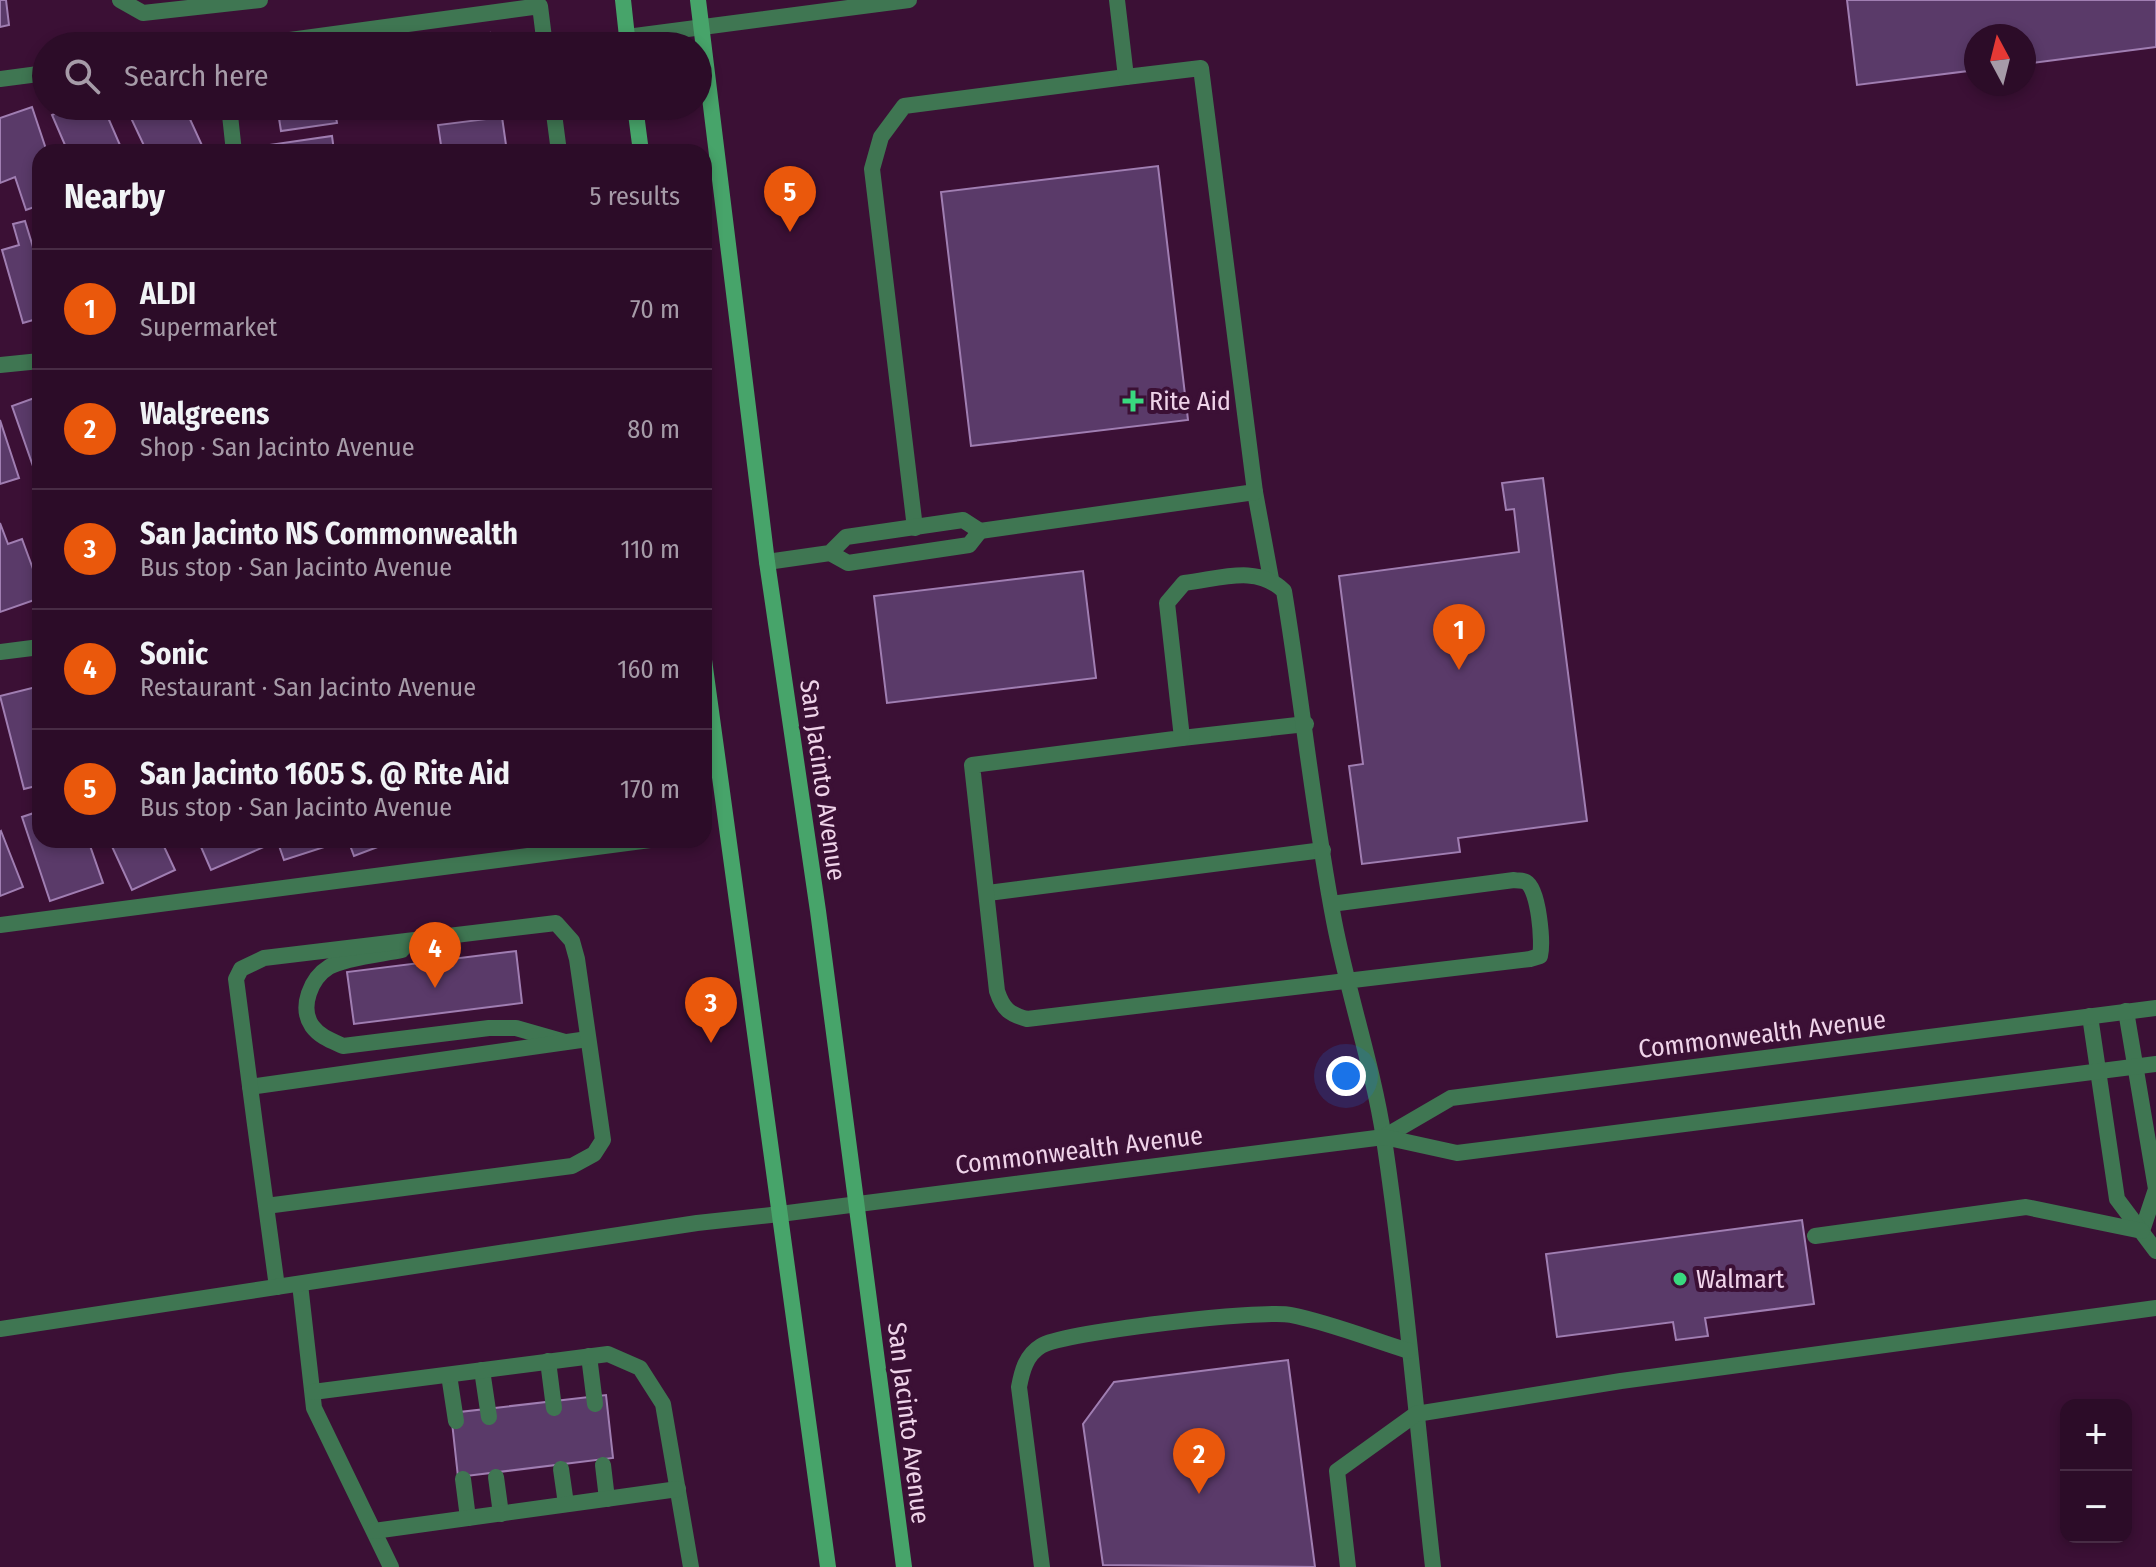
<!DOCTYPE html>
<meta charset="utf-8">
<style>
:root{--surface:#2c0c28;--page:#341530;--text:#f1f3f6;--muted:#a69ba8;--line:#482c45;--accent:#ea580c}
body{margin:0;font-family:"Fira Sans Condensed",sans-serif;background:var(--page);color:var(--text)}
.controls{position:absolute;right:24px;bottom:24px;display:grid;overflow:hidden;border-radius:16px;box-shadow:0 4px 12px #0003}
.controls button{width:72px;height:72px;display:grid;place-items:center;padding:0;border:0;border-bottom:2px solid var(--line);background:var(--surface);color:var(--text);font:40px sans-serif}
.compass{position:absolute;left:1964px;top:24px;width:72px;height:72px;border-radius:50%;background:var(--surface);box-shadow:0 4px 12px #0003;rotate:353deg}
.you{position:absolute;left:1346px;top:1076px;width:28px;height:28px;margin:-20px;border:6px solid #fff;border-radius:50%;background:#1a73e8;box-shadow:0 0 0 12px #1a73e833}
.badge{display:grid;place-items:center;width:52px;height:52px;border-radius:50%;background:var(--accent);color:#fff;font-size:26px;font-weight:700}
.pin{position:absolute;translate:-50% -66px;filter:drop-shadow(0 2px 4px #0008)}
.pin::after{content:'';position:absolute;top:42px;width:28px;height:24px;background:inherit;clip-path:polygon(0 0,100% 0,50% 100%)}
.list{margin:0;padding:0;list-style:none}
h2{display:flex;justify-content:space-between;align-items:center;height:104px;margin:0;padding:0 32px;font-size:34px}
h2 small{font-size:26px;font-weight:400;color:var(--muted)}
.list li{display:grid;grid-template-columns:52px 1fr auto;gap:24px;align-items:center;box-sizing:border-box;height:120px;padding:0 32px;border-top:2px solid var(--line)}
.list b{display:block;font-size:30px;white-space:nowrap}
.list p{margin:0;font-size:26px;white-space:nowrap;color:var(--muted)}
.list em{font-size:26px;font-style:normal;color:var(--muted)}
.icon{flex:none;width:44px;height:44px;fill:none;stroke:currentColor;stroke-width:2;stroke-linecap:round;stroke-linejoin:round}
.map{position:relative;flex:none;width:2156px;height:1567px;overflow:hidden}
.search{position:absolute;background:var(--surface);box-shadow:0 4px 12px #0003;left:32px;top:32px;width:680px;height:88px;display:flex;align-items:center;gap:20px;box-sizing:border-box;padding:0 28px;border-radius:44px;color:var(--muted);font-size:30px}
.panel{position:absolute;background:var(--surface);box-shadow:0 4px 12px #0003;left:32px;top:144px;width:680px;height:704px;border-radius:24px}
.map>svg:first-child{display:block}
.building{fill:#5a3a69;stroke:#a07eb2;stroke-width:2}
.lines{fill:none;stroke-linecap:round;stroke-linejoin:round}
.lane{stroke:#3f7652;stroke-width:16}
.street{stroke:#3f7652;stroke-width:16}
.secondary{stroke:#47a46a;stroke-width:16}
.poi-dot{fill:#39d87f;stroke:#3b1035;stroke-width:3}
.labels{text-anchor:middle;stroke-width:8;stroke-linejoin:round;paint-order:stroke}
.poi-label{font-size:26px;fill:#efd3e9;stroke:#3b1035;text-anchor:start}
.street-label{font-size:26px;fill:#efd3e9;stroke:#3b1035}
</style>
<div class="map">
<svg width="2156" height="1567" viewBox="0 0 2156 1567">
<rect width="100%" height="100%" fill="#3b1035"/>
<g class="building">
<polygon points="0,0 6,0 9,25 0,27"/>
<polygon points="1847,0 2156,0 2156,47 2024,64 2024,36 1976,36 1976,70 1857,85"/>
<polygon points="490,33 492,46 415,46 415,45"/>
<polygon points="72,106 103,106 123,152 68,152 52,115"/>
<polygon points="142,106 184,106 205,152 147,152 131,118 145,111"/>
<polygon points="261,106 334,106 337,123 281,131 278,112 262,115"/>
<polygon points="424,106 500,106 426,117"/>
<polygon points="32,107 47,152 40,152 40,205 26,210 15,177 0,183 0,118"/>
<polygon points="502,117 507,152 442,152 438,125"/>
<polygon points="332,136 334,151 353,149 353,152 263,152 262,146"/>
<polygon points="1158,166 1188,420 971,446 941,192"/>
<polygon points="25,221 33,247 40,245 40,318 23,323 2,250 19,245 13,224"/>
<polygon points="40,396 40,470 35,472 12,406"/>
<polygon points="0,420 19,478 0,484"/>
<polygon points="1543,478 1587,821 1458,838 1460,852 1362,864 1349,766 1363,764 1339,576 1519,552 1514,509 1506,510 1502,483"/>
<polygon points="0,523 8,544 22,539 40,588 40,598 0,612"/>
<polygon points="1083,571 1096,678 887,703 874,596"/>
<polygon points="40,686 40,785 24,789 0,696"/>
<polygon points="40,811 40,840 88,840 103,883 50,901 22,817"/>
<polygon points="1,831 23,887 0,896 0,832"/>
<polygon points="109,840 161,840 175,870 132,890"/>
<polygon points="198,840 263,840 266,846 211,870"/>
<polygon points="277,840 339,840 340,842 284,860"/>
<polygon points="348,840 396,840 354,856"/>
<polygon points="516,951 522,1003 354,1024 347,972"/>
<polygon points="1802,1220 1814,1304 1705,1318 1708,1336 1676,1340 1673,1322 1557,1337 1546,1254"/>
<polygon points="1288,1360 1315,1567 1103,1565 1083,1424 1114,1382"/>
<polygon points="606,1395 613,1458 458,1477 451,1413"/>
</g>
<g class="lines">
<g class="lane">
<polyline points="120,0 143,13 260,0"/>
<polyline points="246,46 540,6 545,46"/>
<polyline points="0,79 46,73"/>
<polyline points="229,106 234,152"/>
<polyline points="553,106 559,152"/>
<polyline points="0,365 40,361"/>
<polyline points="1255,492 1271,579"/>
<polyline points="915,528 872,169 881,137 904,106 1126,77"/>
<polyline points="980,531 1255,492 1201,68 1126,77 1117,0"/>
<polyline points="767,562 830,553 846,537 963,520 980,531 969,545 848,563 830,553"/>
<polyline points="0,652 40,647"/>
<polyline points="1182,738 1306,724"/>
<polyline points="988,893 1323,850"/>
<path d="M1331,904l183,-24c4,1 9,0 12,2 13,7 17,61 14,74l-10,3 -503,60c-18,-5 -24,-10 -30,-28l-25,-226 210,-27 -15,-135 17,-20c36,-4 72,-19 100,8 18,109 29,221 50,330 14,73 39,145 50,218 21,142 33,286 49,428"/>
<polyline points="0,925 650,840"/>
<path d="M402,950c-19,4 -58,8 -73,17 -18,11 -30,40 -17,59 8,11 20,15 31,20l146,-18h27l49,14"/>
<polyline points="2126,1011 2156,1189 2142,1231"/>
<polyline points="2090,1016 2117,1199 2156,1251"/>
<polyline points="250,1087 588,1039"/>
<path d="M266,1206l306,-40 22,-12 9,-14 -26,-181 -5,-18 -16,-18 -292,35 -23,11 -5,10c13,103 27,205 41,308"/>
<polyline points="1815,1236 2026,1207 2142,1231"/>
<polyline points="300,1284 314,1408 391,1567"/>
<polyline points="0,1329 697,1223 780,1214"/>
<polyline points="589,1356 595,1404"/>
<polyline points="548,1361 554,1408"/>
<polyline points="482,1370 489,1417"/>
<polyline points="449,1375 456,1421"/>
<polyline points="313,1392 608,1354 640,1368 663,1404 691,1567"/>
<polyline points="603,1465 607,1499"/>
<polyline points="561,1469 566,1504"/>
<polyline points="496,1477 501,1514"/>
<polyline points="463,1479 468,1518"/>
<polyline points="374,1531 678,1489"/>
<path d="M1042,1567l-23,-180c3,-16 7,-32 22,-41 23,-14 223,-37 250,-31 40,8 79,24 118,36"/>
<polyline points="1348,1567 1337,1471 1416,1414 1621,1381 2156,1308"/>
</g>
<g class="street">
<polyline points="627,37 909,0"/>
<polyline points="1384,1137 1451,1098 2156,1008"/>
<polyline points="780,1214 1384,1137 1457,1153 2156,1064"/>
</g>
<g class="secondary">
<polyline points="623,0 628,46"/>
<polyline points="698,0 767,562 818,911 904,1567"/>
<polyline points="635,106 641,152"/>
<polyline points="704,660 828,1567"/>
</g>
</g>
<g class="poi-dot">
<path d="M1129 389h8v8h8v8h-8v8h-8v-8h-8v-8h8z"/>
<circle cx="1680" cy="1279" r="8"/>
</g>
<g class="labels">
<g class="poi-label">
<text x="1149" y="410">Rite Aid</text>
<text x="1696" y="1288">Walmart</text>
</g>
<g class="street-label">
<text transform="translate(823 780) rotate(82)" y="9">San Jacinto Avenue</text>
<text transform="translate(1762 1034) rotate(-7)" y="9">Commonwealth Avenue</text>
<text transform="translate(1079 1150) rotate(-7)" y="9">Commonwealth Avenue</text>
<text transform="translate(909 1423) rotate(83)" y="9">San Jacinto Avenue</text>
</g>
</g>
</svg>
<div class="controls">
<button>+</button>
<button>−</button>
</div>
<svg class="compass" viewBox="-18 -18 36 36"><path d="M0-13l5 13h-10z" fill="#e53935"/><path d="M0 13l5-13h-10z" fill="#a69ba8"/></svg>
<div class="you"></div>
<div class="pin badge" style="left:1459px;top:670px">1</div>
<div class="pin badge" style="left:1199px;top:1494px">2</div>
<div class="pin badge" style="left:711px;top:1043px">3</div>
<div class="pin badge" style="left:435px;top:988px">4</div>
<div class="pin badge" style="left:790px;top:232px">5</div>
<div class="search"><svg class="icon" aria-label="search" viewBox="0 0 24 24"><circle cx="10" cy="10" r="6"/><path d="M15 15l6 6"/></svg>Search here</div>
<section class="panel">
<h2>Nearby<small>5 results</small></h2>
<ul class="list">
<li><span class="badge">1</span><div><b>ALDI</b><p>Supermarket</p></div><em>70 m</em></li>
<li><span class="badge">2</span><div><b>Walgreens</b><p>Shop · San Jacinto Avenue</p></div><em>80 m</em></li>
<li><span class="badge">3</span><div><b>San Jacinto NS Commonwealth</b><p>Bus stop · San Jacinto Avenue</p></div><em>110 m</em></li>
<li><span class="badge">4</span><div><b>Sonic</b><p>Restaurant · San Jacinto Avenue</p></div><em>160 m</em></li>
<li><span class="badge">5</span><div><b>San Jacinto 1605 S. @ Rite Aid</b><p>Bus stop · San Jacinto Avenue</p></div><em>170 m</em></li>
</ul>
</section>
</div>
